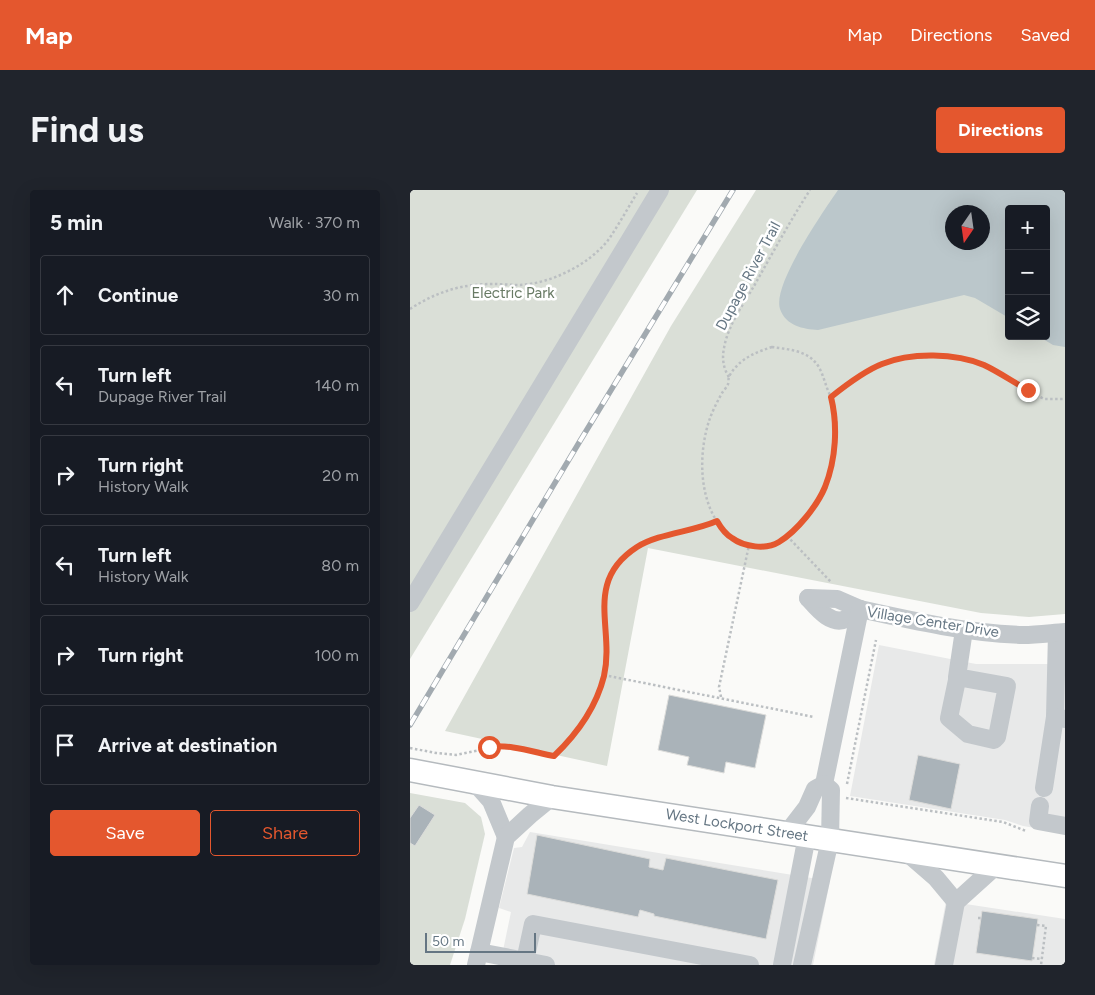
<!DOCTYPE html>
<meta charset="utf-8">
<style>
:root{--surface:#171b24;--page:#20242c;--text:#f1f3f6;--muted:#9ea1a6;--line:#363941;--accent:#e4572e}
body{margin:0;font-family:Figtree,sans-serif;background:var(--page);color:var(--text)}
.controls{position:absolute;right:15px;top:15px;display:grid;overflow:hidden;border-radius:5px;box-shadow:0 5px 20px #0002}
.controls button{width:45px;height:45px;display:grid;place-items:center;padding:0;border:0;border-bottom:1px solid var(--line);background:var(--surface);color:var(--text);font:25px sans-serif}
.compass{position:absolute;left:535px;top:15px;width:45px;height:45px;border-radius:50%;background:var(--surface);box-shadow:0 5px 20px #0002;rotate:193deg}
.scale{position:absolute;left:15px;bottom:12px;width:111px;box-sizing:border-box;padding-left:5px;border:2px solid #657683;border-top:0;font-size:14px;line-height:18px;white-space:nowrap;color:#657683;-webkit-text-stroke:4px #fff;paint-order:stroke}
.stop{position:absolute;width:15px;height:15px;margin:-11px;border:4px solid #e4572e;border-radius:50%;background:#fff}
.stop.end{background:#e4572e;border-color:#fff;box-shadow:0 1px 5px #0008}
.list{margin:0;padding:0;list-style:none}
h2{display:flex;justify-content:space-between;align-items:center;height:65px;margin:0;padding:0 20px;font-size:21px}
h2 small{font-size:16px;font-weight:400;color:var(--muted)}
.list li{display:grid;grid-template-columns:32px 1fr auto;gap:15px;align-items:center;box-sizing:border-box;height:80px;margin:0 10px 10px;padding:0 10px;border:1px solid var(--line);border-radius:5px}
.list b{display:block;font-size:19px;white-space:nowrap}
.list p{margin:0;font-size:16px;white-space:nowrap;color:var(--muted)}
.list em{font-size:16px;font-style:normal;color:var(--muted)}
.actions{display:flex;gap:10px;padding:15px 20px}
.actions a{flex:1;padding:11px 0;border:1px solid var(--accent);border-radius:5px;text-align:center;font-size:18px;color:var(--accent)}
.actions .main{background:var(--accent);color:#fff}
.icon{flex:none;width:28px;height:28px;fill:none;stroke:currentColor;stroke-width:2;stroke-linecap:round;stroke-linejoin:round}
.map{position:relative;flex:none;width:655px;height:775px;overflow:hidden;border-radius:5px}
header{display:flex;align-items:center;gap:30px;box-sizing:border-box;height:70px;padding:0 25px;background:var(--accent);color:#fff}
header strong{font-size:24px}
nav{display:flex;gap:28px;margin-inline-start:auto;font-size:18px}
.intro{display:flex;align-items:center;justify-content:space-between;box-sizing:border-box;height:120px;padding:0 30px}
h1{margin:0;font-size:35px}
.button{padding:12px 22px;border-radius:5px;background:var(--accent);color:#fff;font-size:18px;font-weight:700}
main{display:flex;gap:30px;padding:0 30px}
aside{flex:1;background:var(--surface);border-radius:5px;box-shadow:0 5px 20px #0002}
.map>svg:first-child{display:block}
.built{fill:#e8e9e9}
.green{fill:#dadfd7;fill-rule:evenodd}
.water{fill:#bbc7cb;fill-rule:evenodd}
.building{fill:#aab3b9;stroke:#dcdcda}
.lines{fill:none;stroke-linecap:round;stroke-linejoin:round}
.major-casing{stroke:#b5babe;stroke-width:25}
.path{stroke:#bbbfc2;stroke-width:2.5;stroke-dasharray:2.5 2.5;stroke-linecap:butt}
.minor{stroke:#c3c8cc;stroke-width:18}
.major{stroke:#fff;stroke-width:22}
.rail-casing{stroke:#a2aab0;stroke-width:5.5}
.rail{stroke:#fff;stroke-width:4;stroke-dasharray:11;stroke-linecap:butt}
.route{stroke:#e4572e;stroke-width:6}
.labels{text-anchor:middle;stroke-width:5;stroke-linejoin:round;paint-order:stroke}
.street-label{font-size:15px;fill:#657683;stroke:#fff}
.park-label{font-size:15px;fill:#687a64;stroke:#fff}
</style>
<header>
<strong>Map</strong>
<nav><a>Map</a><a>Directions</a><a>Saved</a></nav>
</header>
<div class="intro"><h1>Find us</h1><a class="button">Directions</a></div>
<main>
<aside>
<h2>5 min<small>Walk · 370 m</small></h2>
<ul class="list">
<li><svg class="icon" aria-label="ahead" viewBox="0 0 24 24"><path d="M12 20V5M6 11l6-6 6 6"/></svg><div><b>Continue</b></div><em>30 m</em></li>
<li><svg class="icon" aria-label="left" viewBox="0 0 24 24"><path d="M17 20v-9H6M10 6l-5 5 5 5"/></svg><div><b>Turn left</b><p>Dupage River Trail</p></div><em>140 m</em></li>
<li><svg class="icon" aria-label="right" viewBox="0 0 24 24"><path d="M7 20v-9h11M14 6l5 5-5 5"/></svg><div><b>Turn right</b><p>History Walk</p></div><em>20 m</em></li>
<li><svg class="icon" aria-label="left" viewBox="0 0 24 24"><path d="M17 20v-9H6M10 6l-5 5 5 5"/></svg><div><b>Turn left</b><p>History Walk</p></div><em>80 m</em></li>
<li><svg class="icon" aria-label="right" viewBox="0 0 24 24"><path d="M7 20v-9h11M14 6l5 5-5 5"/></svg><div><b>Turn right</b></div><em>100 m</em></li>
<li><svg class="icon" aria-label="arrive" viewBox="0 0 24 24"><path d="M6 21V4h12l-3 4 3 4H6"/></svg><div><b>Arrive at destination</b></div></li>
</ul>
<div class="actions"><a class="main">Save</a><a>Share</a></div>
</aside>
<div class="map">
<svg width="655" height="775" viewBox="0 0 655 775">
<rect width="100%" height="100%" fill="#fafaf8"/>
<g class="built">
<polygon points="469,455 566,474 655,474 655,643 613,636 595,630 440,606"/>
<polygon points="120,642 420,691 403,775 90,775 101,722 89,718 104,658 112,657"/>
<polygon points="536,711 655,729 655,775 524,775"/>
</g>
<g class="green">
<polygon points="0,0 287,0 0,469"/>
<path d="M346,0h309v424l-36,3 -48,-4 -333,-65 -41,218 -162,-35 226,-405zM599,19h37v127h-37zM542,22h30v30h-30z"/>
<polygon points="0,603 55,613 71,627 75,644 55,729 40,775 0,775"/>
</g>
<path class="water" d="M428,0h227v157l-12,-2 -15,-9h8v-127h-37v109l-34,-20 -11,-3 -146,35c-15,-1 -32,-4 -38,-21 -8,-24 43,-97 58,-119zM542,22h30v30h-30z"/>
<g class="building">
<polygon points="259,505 356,525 345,578 316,572 314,583 277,575 279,567 248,560"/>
<polygon points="508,565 550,574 541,619 499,610"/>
<polygon points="9,615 25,625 5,656 0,653 0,628"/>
<polygon points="127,645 240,669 239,677 253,680 256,668 368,690 356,749 244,726 244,724 230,720 228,727 117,704"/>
<polygon points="572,721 628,729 622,771 566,763"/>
</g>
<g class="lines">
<g class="major-casing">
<polyline id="major" points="0,580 142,607 655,686"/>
</g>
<g class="path">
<path d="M0,119c26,-17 51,-25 83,-25 8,0 17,1 26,1 32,-1 71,-21 90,-46 10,-15 19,-31 28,-46"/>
<path d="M362,157c13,2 32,3 42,14 7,6 10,19 13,27 4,9 7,19 9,29 2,20 -4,53 -12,71 -8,17 -29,46 -46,54 -23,12 -49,-1 -62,-22 -17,-28 -17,-68 -7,-99 3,-9 8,-19 13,-28 2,-3 5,-6 6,-9 1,-2 0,-5 1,-7 2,-5 8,-12 12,-15 10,-8 19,-11 31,-15z"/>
<path d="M319,187c-6,-9 -7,-19 -5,-29 4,-23 19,-43 30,-62 18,-32 36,-65 56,-96"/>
<polyline points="421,207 435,196 473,173 499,168 540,166 574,175 634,209 655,209"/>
<polyline points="377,346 421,392"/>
<polyline points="194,485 404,527"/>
<polyline points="311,507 309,497 339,355"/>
<path d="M0,558l26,5 20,2 44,-9 54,10c23,-22 42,-48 50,-80 11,-48 -21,-94 33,-129 23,-14 55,-15 80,-26"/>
<polyline points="437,594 466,450"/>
<polyline points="436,608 593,632 616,641"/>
<polyline points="568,728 571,728"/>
<polyline points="627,735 636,736 631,775"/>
<polyline points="622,768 632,769"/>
</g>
<g class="minor">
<path d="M398,408c9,10 23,28 38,21 5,-2 9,-6 14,-10"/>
<polyline points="398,408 427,409 450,419"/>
<polyline points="0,413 250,0"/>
<polyline points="647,443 645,527 655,529"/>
<polyline points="547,487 597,496 587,547 584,550 558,544 539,528 547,490 547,487 554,440"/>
<polyline points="65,593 81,611 96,647"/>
<polyline points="634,598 645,527"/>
<polyline points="630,616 628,631 655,636"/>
<path d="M377,643l20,-26 8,-18 9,-5 36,-175c54,12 107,24 163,26 14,0 28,-2 42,-3"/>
<polyline points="496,662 526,688 546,712"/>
<polyline points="69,762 136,775"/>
<polyline points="115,771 123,734 340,775"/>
<polyline points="66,775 96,647 120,625 142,607"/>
<polyline points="372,775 397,646"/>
<polyline points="392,775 420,650 421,600 414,594"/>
<polyline points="534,775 546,712 587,675"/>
</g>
<use href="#major" class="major"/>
<g class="rail-casing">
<polyline id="rail" points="0,535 170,251 323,0"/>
</g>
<use href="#rail" class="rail"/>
</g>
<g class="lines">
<path class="route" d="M79,557c21,-3 44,5 65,9 23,-22 42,-48 50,-80 11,-48 -21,-94 33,-129 23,-14 55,-15 80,-26 4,7 8,13 15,17 12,9 34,12 47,4 18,-11 38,-36 46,-55 11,-28 13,-61 6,-90 15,-12 33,-26 51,-33 29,-12 74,-11 102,1 15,7 29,17 44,25"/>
</g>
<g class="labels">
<g class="street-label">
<text transform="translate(338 86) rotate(-62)" y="5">Dupage River Trail</text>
<text transform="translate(523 432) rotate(9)" y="5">Village Center Drive</text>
<text transform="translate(327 635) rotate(9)" y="5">West Lockport Street</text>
</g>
<g class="park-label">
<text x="103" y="108">Electric Park</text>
</g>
</g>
</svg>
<div class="controls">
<button>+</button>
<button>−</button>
<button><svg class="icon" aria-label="layers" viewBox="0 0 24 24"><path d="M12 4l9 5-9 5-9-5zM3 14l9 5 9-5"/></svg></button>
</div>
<svg class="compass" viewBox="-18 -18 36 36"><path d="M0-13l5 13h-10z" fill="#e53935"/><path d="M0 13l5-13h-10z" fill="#9ea1a6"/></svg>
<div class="scale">50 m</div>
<div class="stop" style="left:79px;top:557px"></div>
<div class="stop end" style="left:618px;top:200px"></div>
</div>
</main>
